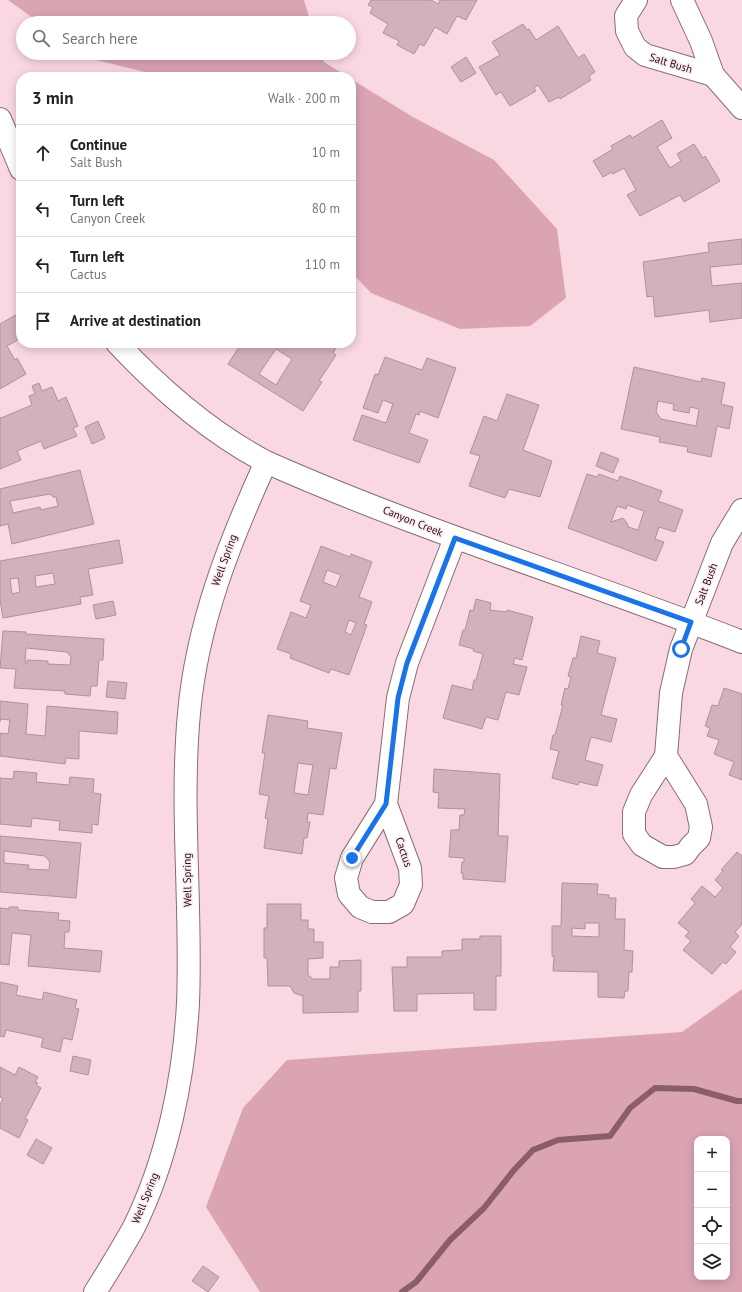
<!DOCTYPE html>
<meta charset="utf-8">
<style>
:root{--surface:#fff;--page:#f6f6f6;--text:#222;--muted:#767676;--line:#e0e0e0}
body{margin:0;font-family:"PT Sans",sans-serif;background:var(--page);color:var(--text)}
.controls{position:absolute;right:12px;bottom:12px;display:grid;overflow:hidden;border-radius:8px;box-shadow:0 2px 10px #0003}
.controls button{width:36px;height:36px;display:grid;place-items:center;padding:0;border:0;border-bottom:1px solid var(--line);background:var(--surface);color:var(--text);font:20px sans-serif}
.stop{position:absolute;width:12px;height:12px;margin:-9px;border:3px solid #1a73e8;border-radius:50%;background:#fff}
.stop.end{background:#1a73e8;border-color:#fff;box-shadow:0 1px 4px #0008}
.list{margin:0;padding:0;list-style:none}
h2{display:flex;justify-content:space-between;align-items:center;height:52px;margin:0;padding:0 16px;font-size:17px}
h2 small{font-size:13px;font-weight:400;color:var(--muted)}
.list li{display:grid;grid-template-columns:26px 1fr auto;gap:12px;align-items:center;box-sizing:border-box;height:56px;padding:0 16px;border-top:1px solid var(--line)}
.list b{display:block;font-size:15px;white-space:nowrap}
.list p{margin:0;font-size:13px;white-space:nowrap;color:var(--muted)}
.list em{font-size:13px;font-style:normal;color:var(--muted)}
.icon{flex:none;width:22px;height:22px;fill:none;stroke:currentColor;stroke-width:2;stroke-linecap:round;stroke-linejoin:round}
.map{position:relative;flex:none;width:742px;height:1292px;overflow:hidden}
.search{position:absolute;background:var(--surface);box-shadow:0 2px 10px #0003;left:16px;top:16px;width:340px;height:44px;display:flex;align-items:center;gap:10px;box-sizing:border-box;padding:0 14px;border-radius:22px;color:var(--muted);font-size:15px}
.panel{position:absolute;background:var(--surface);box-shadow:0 2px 10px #0003;left:16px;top:72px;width:340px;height:276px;border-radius:16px}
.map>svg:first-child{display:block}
.green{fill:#daa4b3;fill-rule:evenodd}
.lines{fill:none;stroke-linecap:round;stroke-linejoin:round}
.stream{stroke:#895d6a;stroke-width:6}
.building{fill:#d2b1ba;stroke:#b09099;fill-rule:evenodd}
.minor-casing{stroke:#8a6c74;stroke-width:24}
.minor{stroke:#fff;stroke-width:22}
.route{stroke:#1a73e8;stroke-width:5}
.labels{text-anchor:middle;stroke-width:3;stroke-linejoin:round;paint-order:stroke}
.street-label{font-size:11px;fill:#1c1014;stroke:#fee9ef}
</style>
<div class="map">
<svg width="742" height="1292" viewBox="0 0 742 1292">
<rect width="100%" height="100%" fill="#fad8e1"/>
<g class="green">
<polygon points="8,0 304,0 311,23 40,23"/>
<polygon points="83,53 321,53 324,62 348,77 165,77 92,59"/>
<polygon points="351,79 413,117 494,160 557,229 566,298 530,326 460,329 371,293 351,272"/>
<path d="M742,989v303h-482l-54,-85 37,-99 44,-48 395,-28zM697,1139h30v138h-30z"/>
</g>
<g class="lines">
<polyline class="stream" points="402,1292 416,1282 450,1240 484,1208 514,1170 533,1150 558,1140 610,1136 630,1108 655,1088 694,1089 737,1101 742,1101"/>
</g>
<g class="building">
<polygon points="371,0 431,0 438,4 440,0 477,0 466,20 457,16 447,34 435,27 424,46 420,44 414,54 397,45 399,41 383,33 388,24 370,13 373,7 368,5"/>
<polygon points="523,24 527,30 529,29 536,40 558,26 578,58 584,54 595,72 589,76 591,80 560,99 559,97 549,102 538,85 534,88 536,91 510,106 501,92 496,95 479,67 500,55 492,42"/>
<polygon points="466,57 476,73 461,82 451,67"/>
<polygon points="662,120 672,138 657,147 670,168 681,161 677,154 694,144 703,158 705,156 720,181 684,202 680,195 640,216 627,195 636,190 624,168 613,174 612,172 603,177 593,161 613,149 611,146 630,135 632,138"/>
<polygon points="742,239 742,264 710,267 712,286 742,283 742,318 710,322 709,310 655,317 653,296 647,297 643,262 709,252 708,243"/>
<polygon points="21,312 21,338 7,346 15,360 17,358 26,374 0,389 0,324"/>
<path d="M248,343h91l-6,10 3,2 -17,26 3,1 -19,29 -75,-47 13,-20 4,3zM276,349l16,10 -16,26 -17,-11z"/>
<polygon points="385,357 422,370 427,358 456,368 438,418 420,411 419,415 416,414 409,433 428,440 419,463 353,440 362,415 386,423 393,404 383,400 378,413 363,408 375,374 378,375"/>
<path d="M634,367l67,15 1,-4 23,5 -4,21 12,3 -4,22 -12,-3 -6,31 -24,-5 1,-5 -29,-5 1,-5 -39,-8zM658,401l16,3 -1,6 16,3 1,-6 9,2 -3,17 -35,-7 -5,-7z"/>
<polygon points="39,383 42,391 52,387 58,401 66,397 78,426 73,428 77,436 44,449 41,441 17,451 21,460 0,469 0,417 1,418 32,405 29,396 35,394 32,386"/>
<polygon points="507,394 539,405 523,450 552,461 540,497 509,489 505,498 469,486 480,456 470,453 484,416 497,421"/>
<polygon points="98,421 105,438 92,444 85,427"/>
<polygon points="601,452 619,459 613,473 596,466"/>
<path d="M80,470l14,54 -82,20 -4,-20 -8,2v-37zM50,494l3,3h3l2,9 -17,4 -1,-3 -27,6 -3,-12z"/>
<path d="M587,474l10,3 2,-3 19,7 2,-5 42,15 -4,10 25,9 -8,22 -16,-5 -4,12 9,3 -8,19 -88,-33zM627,505l17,6 -6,19 -10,-3 -1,-4 -4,-5 -12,4 6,-16 9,3z"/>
<path d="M119,540l4,23 -35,6 5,26 -13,2 1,7 -78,14 -3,-18v-39zM53,573l2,11 -19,3 -1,-11zM18,578l2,14 -8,2 -2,-15z"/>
<path d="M321,546l29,11 1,-3 21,8 -13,35 13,5 -8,22 3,1 -18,50 -18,-6 -2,4 -39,-15 1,-4 -14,-5 14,-37 15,6 5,-13 -11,-4zM327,570l14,5 -5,12 -13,-5zM349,620l7,3 -5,12 -6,-3z"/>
<polygon points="476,599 491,603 490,610 506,612 507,610 533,617 522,660 515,658 513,664 527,667 519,695 506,692 498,720 486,717 482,729 443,718 452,685 472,690 474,680 476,680 483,654 473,651 474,649 459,645 463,630 465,630 470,610 473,611"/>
<polygon points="113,601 116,615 96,619 93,605"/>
<path d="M3,631l23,1v2l78,5 -1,21h-4l-2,26h-6l-1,10 -25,-2v-3l-51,-3 2,-19 -16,-1zM26,648l41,4 4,5 -1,8 -22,-1v-3l-21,-1v3h-2z"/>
<polygon points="581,636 600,641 597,653 616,658 601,715 617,719 611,742 591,737 585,760 603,765 597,786 579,782 578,785 552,778 559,751 550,749 553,735 555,735 563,705 561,705 565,688 568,689 571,677 568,676 573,658 576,658"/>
<polygon points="108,681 127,683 125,699 106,697"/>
<polygon points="724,688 742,694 742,780 729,775 734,762 714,754 719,740 707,736 710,728 705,726 712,705 718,706"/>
<polygon points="0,701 28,704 26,734 45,736 47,706 118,712 117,734 79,731 79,759 66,758 65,764 0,756 0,733 8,734 10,720 0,719 0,722"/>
<path d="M268,715l40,6 -1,7 35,5 -6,36 -6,-1 -7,47 -15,-2 -1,9h3l-3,16h-3l-2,16 -38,-6 4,-29 -3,-1 4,-22 -10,-2 6,-41h-3zM298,763l15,2 -5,30 -14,-2z"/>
<polygon points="434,769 500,774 498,836 508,836 505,882 463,879 463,873 461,873 462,862 464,862 464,858 449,857 451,830 459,830 460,815 464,815 465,809 438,808 439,793 433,792"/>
<polygon points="14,771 37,773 36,782 69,785 70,777 94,779 93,793 101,794 98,825 92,824 92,833 59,830 60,821 32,818 31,827 0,824 0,778 13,779"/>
<path d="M0,836l81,7 -5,55 -76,-6zM4,851l41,5 5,6 -1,8 -21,-1 1,-4 -25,-2z"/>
<polygon points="737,852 742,856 742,924 735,932 739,936 730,947 736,952 726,964 723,962 712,974 683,950 691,941 685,936 689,932 678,923 695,903 691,899 702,886 715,897 723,888 715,880 723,871 721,870"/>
<path d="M562,883l36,1 -1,10 12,1v3h7l-1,21h10l-1,31 9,1 -1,21h-3l-1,19h-3l-1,7 -26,-1v-25l-45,-1 1,-15h-2v-30h9zM585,923h14v14l-27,-1v-8l13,1z"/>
<polygon points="267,904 301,904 301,920 308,920 308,929 314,929 314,942 323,942 323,958 308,959 308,975 313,979 330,979 330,967 339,967 339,961 361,960 361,991 358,991 358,1012 303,1013 303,996 294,993 290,986 268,986 267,958 264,958 264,928 267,928"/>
<polygon points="9,907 18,907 18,910 59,913 58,920 70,921 69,932 65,932 64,948 102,951 100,972 28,966 31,935 12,933 9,965 0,964 0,908 9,909"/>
<polygon points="480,936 501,936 501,976 496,976 496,1010 474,1010 474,993 417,994 417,1011 394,1011 392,967 407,967 407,957 442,957 442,951 462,950 462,939 480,939"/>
<polygon points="0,982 18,986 16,995 42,1000 44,992 77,1000 75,1008 79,1009 72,1040 63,1038 60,1052 41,1047 43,1038 6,1030 4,1037 0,1036"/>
<polygon points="73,1056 91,1060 88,1075 70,1071"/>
<polygon points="0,1067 15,1075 19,1067 38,1077 35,1082 38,1083 36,1085 41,1088 25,1119 28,1120 19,1138 0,1128 0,1105 3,1098 0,1097"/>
<polygon points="36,1139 52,1148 43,1164 27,1155"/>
<polygon points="203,1266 219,1277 208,1292 192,1281"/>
</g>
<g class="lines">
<g class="minor-casing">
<g id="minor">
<polyline points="636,0 626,16 627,31 635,47 645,55 713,75"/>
<polyline points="682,0 701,41 713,75 742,108"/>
<polyline points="0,119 21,169"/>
<path d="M117,343c44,47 92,89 149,119 155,69 318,118 476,180"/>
<polyline points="666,756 696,804 701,827 699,838 691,846 685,854 674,857 663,857 642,845 634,834 634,812 641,795 666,756 671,693 681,649 722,543 742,510"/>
<polyline points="386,804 352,858 346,878 349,894 360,907 372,912 389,912 403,904 411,885 410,868 386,804 398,698 407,663 455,538"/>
<path d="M95,1292c13,-20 26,-42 38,-63 34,-68 51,-150 55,-226 4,-97 -8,-193 1,-290 8,-89 40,-170 77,-251"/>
</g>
</g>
<use href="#minor" class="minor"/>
</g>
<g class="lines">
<polyline class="route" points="352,858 386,804 398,698 407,663 455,538 691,622 681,649"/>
</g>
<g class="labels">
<g class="street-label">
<text transform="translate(671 63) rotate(17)" y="4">Salt Bush</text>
<text transform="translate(413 521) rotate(22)" y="4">Canyon Creek</text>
<text transform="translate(224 560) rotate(-70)" y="4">Well Spring</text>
<text transform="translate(706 584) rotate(-69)" y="4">Salt Bush</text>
<text transform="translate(404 852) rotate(71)" y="4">Cactus</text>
<text transform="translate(187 880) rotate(-91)" y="4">Well Spring</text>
<text transform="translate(145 1198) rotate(-68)" y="4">Well Spring</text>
</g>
</g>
</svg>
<div class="controls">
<button>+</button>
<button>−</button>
<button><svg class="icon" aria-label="locate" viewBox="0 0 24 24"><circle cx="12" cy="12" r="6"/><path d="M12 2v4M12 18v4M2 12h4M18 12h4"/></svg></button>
<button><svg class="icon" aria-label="layers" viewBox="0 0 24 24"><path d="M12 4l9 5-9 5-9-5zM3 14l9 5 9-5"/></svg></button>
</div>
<div class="stop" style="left:681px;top:649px"></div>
<div class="stop end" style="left:352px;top:858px"></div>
<div class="search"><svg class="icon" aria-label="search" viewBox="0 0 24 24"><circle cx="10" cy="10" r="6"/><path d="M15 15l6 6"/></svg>Search here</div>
<section class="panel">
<h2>3 min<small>Walk · 200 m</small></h2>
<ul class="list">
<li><svg class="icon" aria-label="ahead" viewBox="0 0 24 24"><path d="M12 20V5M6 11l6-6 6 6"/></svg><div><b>Continue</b><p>Salt Bush</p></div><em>10 m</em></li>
<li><svg class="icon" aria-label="left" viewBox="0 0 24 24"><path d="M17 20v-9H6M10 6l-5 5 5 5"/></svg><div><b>Turn left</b><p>Canyon Creek</p></div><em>80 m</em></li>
<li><svg class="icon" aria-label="left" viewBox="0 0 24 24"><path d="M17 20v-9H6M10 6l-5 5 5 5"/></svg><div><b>Turn left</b><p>Cactus</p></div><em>110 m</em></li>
<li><svg class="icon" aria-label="arrive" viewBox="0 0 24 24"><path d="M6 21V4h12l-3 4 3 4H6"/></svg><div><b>Arrive at destination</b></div></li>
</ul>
</section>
</div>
